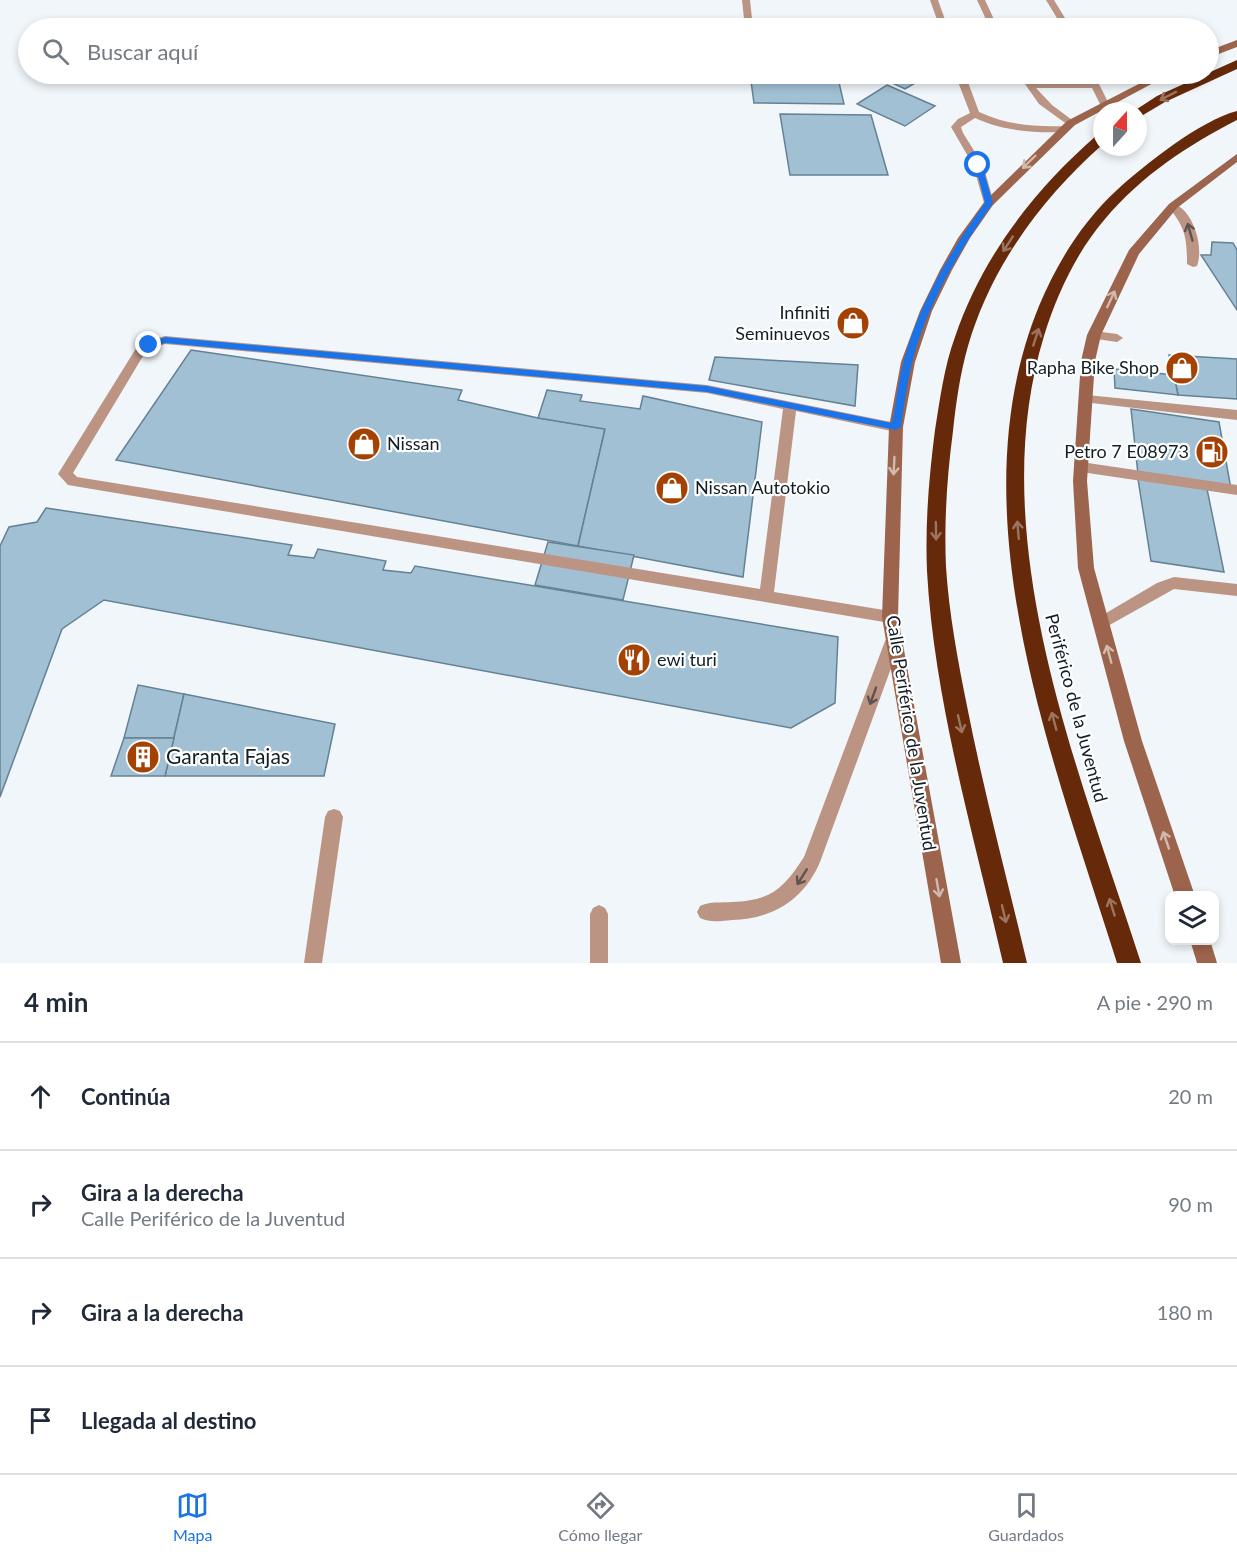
<!DOCTYPE html>
<html lang="es">
<meta charset="utf-8">
<style>
:root{--surface:#fff;--page:#f6f6f7;--text:#1f2937;--muted:#747a83;--line:#e0e1e3;--accent:#1a73e8}
body{margin:0;font-family:Lato,sans-serif;background:var(--page);color:var(--text)}
.controls{position:absolute;right:18px;bottom:18px;display:grid;overflow:hidden;border-radius:12px;box-shadow:0 3px 9px #0003}
.controls button{width:54px;height:54px;display:grid;place-items:center;padding:0;border:0;border-bottom:2px solid var(--line);background:var(--surface);color:var(--text);font:30px sans-serif}
.compass{position:absolute;left:1093px;top:102px;width:54px;height:54px;border-radius:50%;background:var(--surface);box-shadow:0 3px 9px #0003;rotate:21deg}
.stop{position:absolute;width:18px;height:18px;margin:-14px;border:4px solid #1a73e8;border-radius:50%;background:#fff}
.stop.end{background:#1a73e8;border-color:#fff;box-shadow:0 2px 6px #0008}
.list{margin:0;padding:0;list-style:none}
h2{display:flex;justify-content:space-between;align-items:center;height:78px;margin:0;padding:0 24px;font-size:26px}
h2 small{font-size:20px;font-weight:400;color:var(--muted)}
.list li{display:grid;grid-template-columns:39px 1fr auto;gap:18px;align-items:center;box-sizing:border-box;height:108px;padding:0 24px;border-top:2px solid var(--line)}
.list b{display:block;font-size:22px;white-space:nowrap}
.list p{margin:0;font-size:20px;white-space:nowrap;color:var(--muted)}
.list em{font-size:20px;font-style:normal;color:var(--muted)}
.icon{flex:none;width:33px;height:33px;fill:none;stroke:currentColor;stroke-width:2;stroke-linecap:round;stroke-linejoin:round}
.map{position:relative;flex:none;width:1237px;height:963px;overflow:hidden}
.search{position:absolute;background:var(--surface);box-shadow:0 3px 9px #0003;left:18px;right:18px;top:18px;height:66px;display:flex;align-items:center;gap:15px;box-sizing:border-box;padding:0 21px;border-radius:33px;color:var(--muted);font-size:22px}
.sheet{height:510px;background:var(--surface)}
nav{display:flex;justify-content:space-around;align-items:center;box-sizing:border-box;height:84px;border-top:2px solid var(--line);background:var(--surface);font-size:16px;color:var(--muted)}
nav a{display:grid;justify-items:center;gap:3px}
nav .on{color:var(--accent)}
.map>svg:first-child{display:block}
.building{fill:#a2c0d4;stroke:#658194;stroke-width:1.5}
.lines{fill:none;stroke-linecap:round;stroke-linejoin:round}
.lane{fill:#bb9483;fill-rule:evenodd}
.secondary{fill:#9c644c;fill-rule:evenodd}
.highway{fill:#662a0b;fill-rule:evenodd}
.oneway{stroke:#9c7560}
.oneway2{stroke:#d2b9ae}
.oneway3{stroke:#5e534f}
.route{fill:#1a73e8}
.labels{text-anchor:middle;stroke-width:4.5;stroke-linejoin:round;paint-order:stroke}
.poi-label{font-size:18px;fill:#121e25;stroke:#fff;text-anchor:end}
.street-label{font-size:18px;fill:#121e25;stroke:#fff}
.near-poi-label{font-size:21px;fill:#121e25;stroke:#fff;text-anchor:start}
</style>
<div class="map">
<svg width="1237" height="963" viewBox="0 0 1237 963">
<rect width="100%" height="100%" fill="#f0f6fa"/>
<g class="building">
<polygon points="750,74 837,74 844,104 754,103"/>
<polygon points="873,74 925,74 929,75 905,89"/>
<polygon points="1036,74 1061,74 1063,77 1038,78"/>
<polygon points="887,85 935,106 905,126 857,104"/>
<polygon points="780,114 871,115 888,175 790,175"/>
<polygon points="1212,242 1233,243 1237,250 1237,310 1201,255 1211,255"/>
<polygon points="191,350 462,390 458,400 538,418 605,429 578,546 116,460"/>
<polygon points="1169,355 1237,359 1237,399 1178,395"/>
<polygon points="715,357 858,365 855,406 709,380"/>
<polygon points="1114,369 1174,375 1178,395 1115,388"/>
<polygon points="547,390 582,395 580,401 640,409 643,396 762,422 743,577 578,546 605,429 538,418"/>
<polygon points="1131,409 1219,422 1231,489 1138,474"/>
<polygon points="1138,479 1207,489 1224,572 1151,561"/>
<polygon points="46,508 292,545 288,555 314,558 318,549 386,561 383,570 411,573 415,566 838,637 835,703 791,728 104,600 62,629 0,797 0,546 9,527 37,522"/>
<polygon points="548,542 634,555 623,600 535,585"/>
<polygon points="138,685 184,694 174,738 124,738"/>
<polygon points="184,694 335,724 324,776 165,776"/>
<polygon points="124,738 174,738 165,776 111,776"/>
</g>
<g class="lines">
<g class="lane">
<polygon points="742,0 750,0 753,28 745,28"/>
<polygon points="930,0 938,0 948,28 940,28"/>
<polygon points="977,0 985,0 998,28 990,28"/>
<polygon points="1046,0 1054,0 1071,28 1063,28"/>
<path d="M955,74h10l14,38c28,13 55,15 85,14l5,3 -5,3c-31,1 -61,-1 -89,-14l-14,9 2,6 20,32 11,38 -1,2 -4,1 -5,-3 -11,-38 -22,-38 7,-8 12,-6z"/>
<polygon points="1018,74 1026,74 1032,82 1089,82 1085,74 1094,74 1109,104 1101,106 1092,88 1036,88 1052,105 1076,123 1068,125 1039,104"/>
<path d="M1173,203c21,8 31,44 24,63l-4,1 -6,-3c0,-28 -2,-36 -19,-58z"/>
<polygon points="1094,331 1117,334 1123,338 1117,342 1090,338 1088,335"/>
<path d="M165,336l542,49 194,39 1,3 -1,3 -5,2 -100,-21 -22,181 116,19 5,2 2,4 -2,4 -5,2 -822,-138 -10,-11 77,-124 10,-8zM165,344l542,49 76,16 -23,180 -683,-112 -4,-4 70,-117 10,-8z"/>
<polygon points="1087,395 1237,410 1237,420 1083,402 1081,399 1083,396"/>
<polygon points="1081,462 1237,485 1237,495 1081,472 1074,467"/>
<polygon points="1174,577 1237,584 1237,596 1174,589 1106,627 1101,629 1096,627 1093,623 1096,619 1157,583"/>
<path d="M893,635l5,1 3,5 -81,221c-16,38 -48,57 -88,58 -11,1 -22,3 -32,-2l-3,-6 3,-6c10,-5 21,-3 32,-4 39,-1 52,-14 72,-45l81,-216 3,-5z"/>
<polygon points="334,809 340,811 343,817 322,963 304,963 325,817 328,811"/>
<polygon points="599,905 605,908 608,914 608,963 590,963 590,914 593,908"/>
</g>
<g class="secondary">
<polygon points="1237,40 1237,47 1208,58 1208,51"/>
<polygon points="1158,74 1170,74 1075,125 993,205 970,238 952,270 932,311 915,362 903,427 898,617 961,963 941,963 882,617 889,427 901,362 920,311 940,270 958,238 985,201 1067,121"/>
<polygon points="1237,154 1237,162 1177,208 1139,254 1101,335 1095,361 1087,481 1094,568 1142,741 1195,896 1175,896 1124,741 1078,568 1073,481 1081,361 1087,335 1129,250 1169,204"/>
<polygon points="1190,940 1210,940 1217,963 1197,963"/>
</g>
<g class="highway">
<polygon points="1237,60 1237,69 1165,102 1138,118 1138,111 1134,111 1157,96"/>
<path d="M1237,111v9c-49,25 -96,56 -132,99 -29,34 -48,75 -61,117 -62,203 35,434 97,627h-24c-63,-202 -163,-449 -78,-657 18,-43 43,-84 78,-116 27,-25 84,-70 120,-79z"/>
<path d="M1102,134v11c-61,54 -111,122 -134,201 -8,28 -12,57 -15,85 -6,45 -9,91 -7,136 3,47 12,94 21,139 17,87 40,172 60,257h-24c-29,-127 -69,-263 -76,-392 -2,-48 2,-94 8,-141 5,-31 9,-63 20,-93 27,-80 79,-147 142,-202z"/>
</g>
</g>
<defs><path id="oneway-shaft" d="M-6 0H5M1.5-3L5.5 0L1.5 3" fill="none" stroke-width="1.6" stroke-linecap="round" stroke-linejoin="round" transform="scale(1.5)"/></defs>
<g class="oneway">
<use href="#oneway-shaft" transform="translate(1168 96) rotate(153)"/>
<use href="#oneway-shaft" transform="translate(1008 244) rotate(123)"/>
<use href="#oneway-shaft" transform="translate(1036 337) rotate(-72)"/>
<use href="#oneway-shaft" transform="translate(1018 530) rotate(-95)"/>
<use href="#oneway-shaft" transform="translate(936 531) rotate(89)"/>
<use href="#oneway-shaft" transform="translate(1054 721) rotate(-105)"/>
<use href="#oneway-shaft" transform="translate(960 724) rotate(77)"/>
<use href="#oneway-shaft" transform="translate(1112 907) rotate(-107)"/>
<use href="#oneway-shaft" transform="translate(1004 914) rotate(77)"/>
</g>
<g class="oneway2">
<use href="#oneway-shaft" transform="translate(1029 162) rotate(136)"/>
<use href="#oneway-shaft" transform="translate(1111 299) rotate(-65)"/>
<use href="#oneway-shaft" transform="translate(894 466) rotate(93)"/>
<use href="#oneway-shaft" transform="translate(1109 654) rotate(-105)"/>
<use href="#oneway-shaft" transform="translate(1166 840) rotate(-109)"/>
<use href="#oneway-shaft" transform="translate(938 888) rotate(80)"/>
</g>
<g class="oneway3">
<use href="#oneway-shaft" transform="translate(1190 232) rotate(-106)"/>
<use href="#oneway-shaft" transform="translate(873 696) rotate(110)"/>
<use href="#oneway-shaft" transform="translate(802 877) rotate(122)"/>
</g>
<path class="route" d="M978,163l4,2 11,38c-34,48 -67,103 -81,160 -5,21 -8,43 -11,64l-5,3 -189,-38 -542,-49 -16,5 -4,-3 20,-8 542,49 185,37c4,-20 6,-40 11,-60 15,-57 48,-113 82,-160l-10,-38z"/>
<defs>
<g id="shop-disc" transform="scale(1.725)"><circle r="9.5" fill="#a44203" stroke="#fff"/><path d="M-5-2.5h2.3a2.7 3.5 0 0 1 5.4 0H5L5.5 6h-11ZM-1.5-2.5h3a1.5 2.3 0 0 0-3 0Z" fill="#fff"/></g>
<g id="fuel-disc" transform="scale(1.725)"><circle r="9.5" fill="#a44203" stroke="#fff"/><path d="M-5.5-6h7V0h2V4h1.3V-2.5L3-4.5l.8-.8L6-3V5H2.5V1h-1V6h-7ZM-4.2-4.7v3.2H.2V-4.7Z" fill="#fff"/></g>
<g id="restaurant-disc" transform="scale(1.725)"><circle r="9.5" fill="#a44203" stroke="#fff"/><path d="M-5-6h1v4h1v-4h1v4h1v-4h1v5L-1.5 .5V6h-2V.5L-5-1ZM5-6V6H3V1.5H1.5Q1.5-4 5-6Z" fill="#fff"/></g>
<g id="building-disc" transform="scale(1.725)"><circle r="9.5" fill="#a44203" stroke="#fff"/><path d="M-4-6H4V6H1V3H-1V6H-4ZM-2.5-4.3h1.7v1.8h-1.7ZM.8-4.3h1.7v1.8H.8ZM-2.5-1h1.7V.8h-1.7ZM.8-1h1.7V.8H.8Z" fill="#fff"/></g>
</defs>
<g fill-rule="evenodd">
<use href="#shop-disc" x="853" y="323"/>
<use href="#shop-disc" x="1182" y="368"/>
<use href="#shop-disc" x="364" y="444"/>
<use href="#fuel-disc" x="1212" y="452"/>
<use href="#shop-disc" x="672" y="488"/>
<use href="#restaurant-disc" x="634" y="660"/>
<use href="#building-disc" x="143" y="757"/>
</g>
<g class="labels">
<g class="poi-label">
<text x="830" y="319">Infiniti<tspan x="830" dy="21">Seminuevos</tspan></text>
<text x="1159" y="374">Rapha Bike Shop</text>
<text x="387" y="450" text-anchor="start">Nissan</text>
<text x="1189" y="458">Petro 7 E08973</text>
<text x="695" y="494" text-anchor="start">Nissan Autotokio</text>
<text x="657" y="666" text-anchor="start">ewi turi</text>
</g>
<g class="street-label">
<text transform="translate(1076 708) rotate(75)" y="6">Periférico de la Juventud</text>
<text transform="translate(911 733) rotate(81)" y="6">Calle Periférico de la Juventud</text>
</g>
<g class="near-poi-label">
<text x="166" y="764">Garanta Fajas</text>
</g>
</g>
</svg>
<div class="controls">
<button><svg class="icon" aria-label="layers" viewBox="0 0 24 24"><path d="M12 4l9 5-9 5-9-5zM3 14l9 5 9-5"/></svg></button>
</div>
<svg class="compass" viewBox="-18 -18 36 36"><path d="M0-13l5 13h-10z" fill="#e53935"/><path d="M0 13l5-13h-10z" fill="#747a83"/></svg>
<div class="stop" style="left:978px;top:165px"></div>
<div class="stop end" style="left:149px;top:345px"></div>
<div class="search"><svg class="icon" aria-label="search" viewBox="0 0 24 24"><circle cx="10" cy="10" r="6"/><path d="M15 15l6 6"/></svg>Buscar aquí</div>
</div>
<section class="sheet">
<h2>4 min<small>A pie · 290 m</small></h2>
<ul class="list">
<li><svg class="icon" aria-label="ahead" viewBox="0 0 24 24"><path d="M12 20V5M6 11l6-6 6 6"/></svg><div><b>Continúa</b></div><em>20 m</em></li>
<li><svg class="icon" aria-label="right" viewBox="0 0 24 24"><path d="M7 20v-9h11M14 6l5 5-5 5"/></svg><div><b>Gira a la derecha</b><p>Calle Periférico de la Juventud</p></div><em>90 m</em></li>
<li><svg class="icon" aria-label="right" viewBox="0 0 24 24"><path d="M7 20v-9h11M14 6l5 5-5 5"/></svg><div><b>Gira a la derecha</b></div><em>180 m</em></li>
<li><svg class="icon" aria-label="arrive" viewBox="0 0 24 24"><path d="M6 21V4h12l-3 4 3 4H6"/></svg><div><b>Llegada al destino</b></div></li>
</ul>
</section>
<nav>
<a class="on"><svg class="icon" aria-label="map" viewBox="0 0 24 24"><path d="M3 6l6-2 6 2 6-2v14l-6 2-6-2-6 2zM9 4v14M15 6v14"/></svg>Mapa</a>
<a><svg class="icon" aria-label="directions" viewBox="0 0 24 24"><path d="M12 3l9 9-9 9-9-9zM9 14v-3h6M13 9l2 2-2 2"/></svg>Cómo llegar</a>
<a><svg class="icon" aria-label="saved" viewBox="0 0 24 24"><path d="M7 4h10v16l-5-4-5 4z"/></svg>Guardados</a>
</nav>
